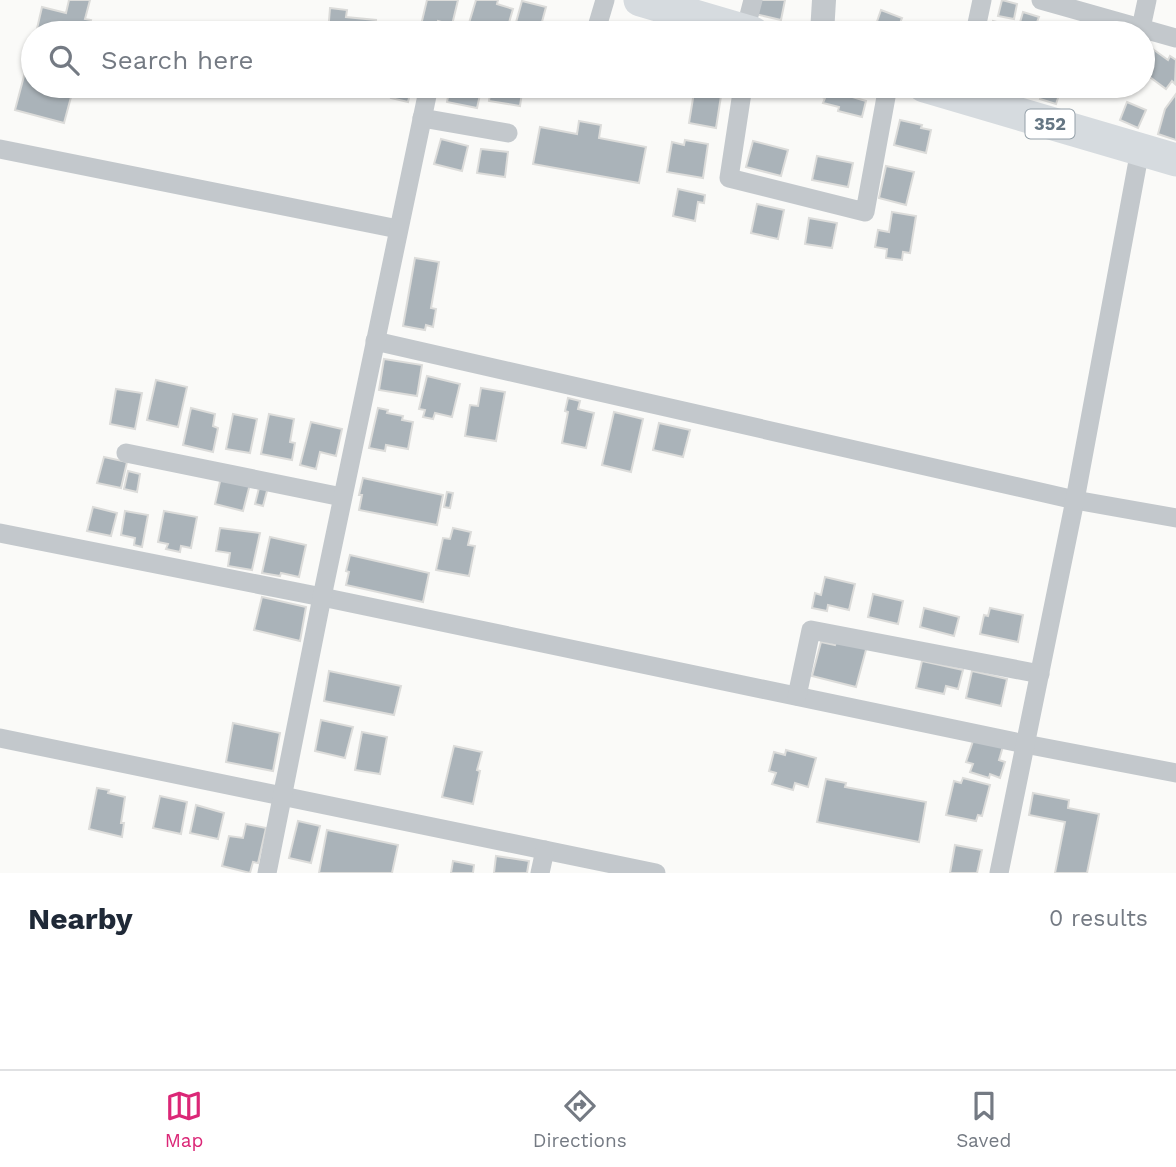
<!DOCTYPE html>
<style>
:root{--surface:#fff;--page:#f2f2f3;--text:#1f2937;--muted:#747a83;--line:#e0e1e3;--accent:#db2777}
body{margin:0;font-family:"Work Sans",sans-serif;background:var(--page);color:var(--text)}
.list{margin:0;padding:0;list-style:none}
h2{display:flex;justify-content:space-between;align-items:center;height:91px;margin:0;padding:0 28px;font-size:30px}
h2 small{font-size:23px;font-weight:400;color:var(--muted)}
.icon{flex:none;width:38px;height:38px;fill:none;stroke:currentColor;stroke-width:2;stroke-linecap:round;stroke-linejoin:round}
.map{position:relative;flex:none;width:1176px;height:873px;overflow:hidden}
.search{position:absolute;background:var(--surface);box-shadow:0 2px 5px #0004;left:21px;right:21px;top:21px;height:77px;display:flex;align-items:center;gap:18px;box-sizing:border-box;padding:0 24px;border-radius:38px;color:var(--muted);font-size:26px}
.sheet{height:196px;background:var(--surface)}
nav{display:flex;justify-content:space-around;align-items:center;box-sizing:border-box;height:98px;border-top:2px solid var(--line);background:var(--surface);font-size:19px;color:var(--muted)}
nav a{display:grid;justify-items:center;gap:4px}
nav .on{color:var(--accent)}
.map>svg:first-child{display:block}
.building{fill:#aab3b9;stroke:#dcdcda;stroke-width:2}
.lines{fill:none;stroke-linecap:round;stroke-linejoin:round}
.minor{stroke:#c3c8cc;stroke-width:19}
.tertiary{stroke:#c3c8cc;stroke-width:24}
.trunk{stroke:#d6dbdf;stroke-width:33}
.labels{text-anchor:middle;stroke-width:7;stroke-linejoin:round;paint-order:stroke}
.shield{fill:#fff;stroke:#939fa8;stroke-width:2}
.shield-label{font-size:18px;font-weight:bold;fill:#657683}
</style>
<div class="map">
<svg width="1176" height="873" viewBox="0 0 1176 873">
<rect width="100%" height="100%" fill="#fafaf8"/>
<g class="building">
<polygon points="69,0 90,0 85,19 91,20 88,33 36,33 42,7 66,13"/>
<polygon points="427,0 458,0 452,25 438,21 436,29 421,25"/>
<polygon points="476,0 498,0 497,4 513,9 506,33 466,33"/>
<polygon points="759,0 785,0 781,20 755,14"/>
<polygon points="1002,0 1017,4 1014,19 998,16"/>
<polygon points="522,1 546,7 539,33 513,33"/>
<polygon points="330,8 347,10 346,17 376,20 375,33 328,33"/>
<polygon points="881,10 902,18 896,33 873,33"/>
<polygon points="1023,12 1039,17 1037,22 1044,24 1042,33 1017,33"/>
<polygon points="993,21 1015,27 1013,33 990,33"/>
<polygon points="1055,25 1071,30 1070,33 1052,33"/>
<polygon points="33,42 33,86 74,86 64,123 15,110"/>
<polygon points="1143,42 1168,60 1170,56 1176,60 1175,84 1172,81 1166,89 1143,72"/>
<polygon points="374,86 412,86 408,102 391,98 393,90"/>
<polygon points="450,86 482,86 477,108 447,102"/>
<polygon points="491,86 523,86 520,106 489,101"/>
<polygon points="819,86 841,86 839,93 866,101 862,117 838,111 839,107 823,103 825,98 817,95"/>
<polygon points="1001,86 1027,86 1025,95 1001,89"/>
<polygon points="1044,86 1062,86 1056,104 1040,99"/>
<polygon points="694,92 721,96 716,128 689,123"/>
<polygon points="1176,94 1176,140 1158,134 1165,109"/>
<polygon points="1127,102 1146,110 1138,128 1120,120"/>
<polygon points="900,120 922,125 921,128 931,130 926,153 894,145"/>
<polygon points="579,121 601,125 599,138 646,147 639,183 533,164 540,127 577,134"/>
<polygon points="441,139 468,146 462,171 434,164"/>
<polygon points="685,140 708,144 703,178 667,172 672,142 684,145"/>
<polygon points="753,141 788,150 781,176 746,167"/>
<polygon points="481,149 508,152 505,177 477,173"/>
<polygon points="817,156 853,163 848,187 812,180"/>
<polygon points="886,166 914,172 906,205 879,198"/>
<polygon points="678,189 705,195 704,203 698,202 695,221 673,216"/>
<polygon points="757,204 784,210 778,239 751,233"/>
<polygon points="892,212 916,216 910,253 903,252 902,260 886,258 887,249 875,247 878,230 889,232"/>
<polygon points="809,218 837,223 832,248 805,244"/>
<polygon points="415,258 439,262 431,308 436,309 433,327 426,325 425,330 403,326"/>
<polygon points="384,359 422,365 417,396 379,390"/>
<polygon points="427,376 460,384 452,417 435,413 433,419 423,417 425,410 419,409"/>
<polygon points="156,380 187,387 178,427 147,420"/>
<polygon points="481,388 505,392 496,441 465,436 470,405 478,406"/>
<polygon points="116,389 142,393 135,429 110,424"/>
<polygon points="568,398 580,401 578,409 594,413 586,448 562,443 568,412 565,411"/>
<polygon points="191,408 215,414 213,426 218,428 213,452 183,445"/>
<polygon points="378,408 388,410 387,413 403,416 402,420 413,422 408,449 386,445 385,451 369,448"/>
<polygon points="614,412 643,419 631,472 602,465"/>
<polygon points="233,414 257,419 250,453 226,449"/>
<polygon points="269,414 294,419 290,442 295,443 292,460 261,454"/>
<polygon points="311,422 342,429 336,456 320,452 316,469 300,465"/>
<polygon points="659,423 690,430 683,457 653,450"/>
<polygon points="104,457 127,462 121,488 97,483"/>
<polygon points="128,471 140,474 137,492 124,489"/>
<polygon points="221,477 250,484 243,511 215,504"/>
<polygon points="363,478 443,495 437,525 359,510 362,495 359,495"/>
<polygon points="260,484 268,487 263,506 255,504"/>
<polygon points="447,492 453,493 450,508 444,507"/>
<polygon points="93,507 117,513 111,536 87,531"/>
<polygon points="125,511 148,515 142,547 134,545 135,538 121,535"/>
<polygon points="164,511 197,517 191,548 181,546 180,552 166,549 168,544 158,542"/>
<polygon points="220,528 260,533 252,570 228,566 230,553 216,551"/>
<polygon points="453,528 471,532 468,545 475,546 469,576 436,570 443,538 450,539"/>
<polygon points="270,537 306,545 299,577 281,573 280,576 262,573"/>
<polygon points="350,555 429,573 423,602 346,585 349,572 346,571"/>
<polygon points="825,577 855,584 849,610 828,605 827,611 812,608 815,593 821,595"/>
<polygon points="873,594 903,601 898,624 868,617"/>
<polygon points="262,597 306,607 300,641 254,630"/>
<polygon points="924,608 959,617 954,636 920,627"/>
<polygon points="990,608 1023,615 1018,642 980,634 984,615 988,616"/>
<polygon points="837,638 867,646 856,687 812,676 821,642 835,645"/>
<polygon points="922,661 963,670 958,689 946,686 944,694 916,688"/>
<polygon points="329,671 401,686 394,715 324,701"/>
<polygon points="972,671 1007,679 1001,706 966,698"/>
<polygon points="321,720 353,727 345,758 315,751"/>
<polygon points="233,723 280,733 273,771 226,762"/>
<polygon points="362,732 387,737 380,774 355,770"/>
<polygon points="974,738 1004,743 999,760 1005,762 1000,778 990,774 989,778 970,772 973,764 966,762"/>
<polygon points="454,746 482,752 477,770 480,771 473,804 442,797"/>
<polygon points="786,750 816,758 808,787 795,783 793,790 772,784 776,773 769,771 774,752 785,755"/>
<polygon points="963,778 990,785 982,816 978,815 976,821 946,815 954,781 961,783"/>
<polygon points="826,779 846,783 845,787 926,802 919,842 817,822"/>
<polygon points="97,788 109,790 108,793 125,797 121,823 124,823 122,837 89,829"/>
<polygon points="1033,793 1069,800 1068,808 1099,814 1087,873 1055,873 1065,822 1029,815"/>
<polygon points="160,796 187,802 181,834 153,828"/>
<polygon points="196,805 224,813 218,839 190,833"/>
<polygon points="298,821 320,826 311,863 289,858"/>
<polygon points="246,824 266,828 258,863 253,862 250,873 222,866 229,836 243,838"/>
<polygon points="327,830 398,845 392,873 319,873"/>
<polygon points="955,845 982,850 977,873 950,873"/>
<polygon points="496,856 529,861 527,873 494,873"/>
<polygon points="453,861 474,865 473,873 451,873"/>
</g>
<g class="lines">
<g class="minor">
<polyline points="1041,0 1176,38"/>
<polyline points="1141,28 1147,0"/>
<polyline points="745,31 753,0"/>
<polyline points="593,33 597,27 605,0"/>
<polyline points="975,33 982,0"/>
<polyline points="743,86 729,178 865,212 888,86"/>
<polyline points="422,118 508,133"/>
<polyline points="0,149 398,229"/>
<polyline points="375,341 1075,500 1176,518"/>
<polyline points="126,453 342,497"/>
<polyline points="0,533 322,597 1025,744 1176,773"/>
<polyline points="797,696 811,630 1040,674"/>
<polyline points="0,738 656,873"/>
<polyline points="267,873 322,597 429,86"/>
<polyline points="540,873 545,850"/>
<polyline points="999,873 1075,500 1140,150"/>
</g>
<polyline class="tertiary" points="822,33 824,0"/>
<g class="trunk">
<polyline points="640,0 753,33"/>
<polyline points="924,86 1176,160"/>
</g>
</g>
<g class="labels">
<rect class="shield" x="1025.5" y="109.5" width="49" height="29" rx="5"/>
<g class="shield-label">
<text x="1050" y="130">352</text>
</g>
</g>
</svg>
<div class="search"><svg class="icon" aria-label="search" viewBox="0 0 24 24"><circle cx="10" cy="10" r="6"/><path d="M15 15l6 6"/></svg>Search here</div>
</div>
<section class="sheet">
<h2>Nearby<small>0 results</small></h2>
<ul class="list">
</ul>
</section>
<nav>
<a class="on"><svg class="icon" aria-label="map" viewBox="0 0 24 24"><path d="M3 6l6-2 6 2 6-2v14l-6 2-6-2-6 2zM9 4v14M15 6v14"/></svg>Map</a>
<a><svg class="icon" aria-label="directions" viewBox="0 0 24 24"><path d="M12 3l9 9-9 9-9-9zM9 14v-3h6M13 9l2 2-2 2"/></svg>Directions</a>
<a><svg class="icon" aria-label="saved" viewBox="0 0 24 24"><path d="M7 4h10v16l-5-4-5 4z"/></svg>Saved</a>
</nav>
